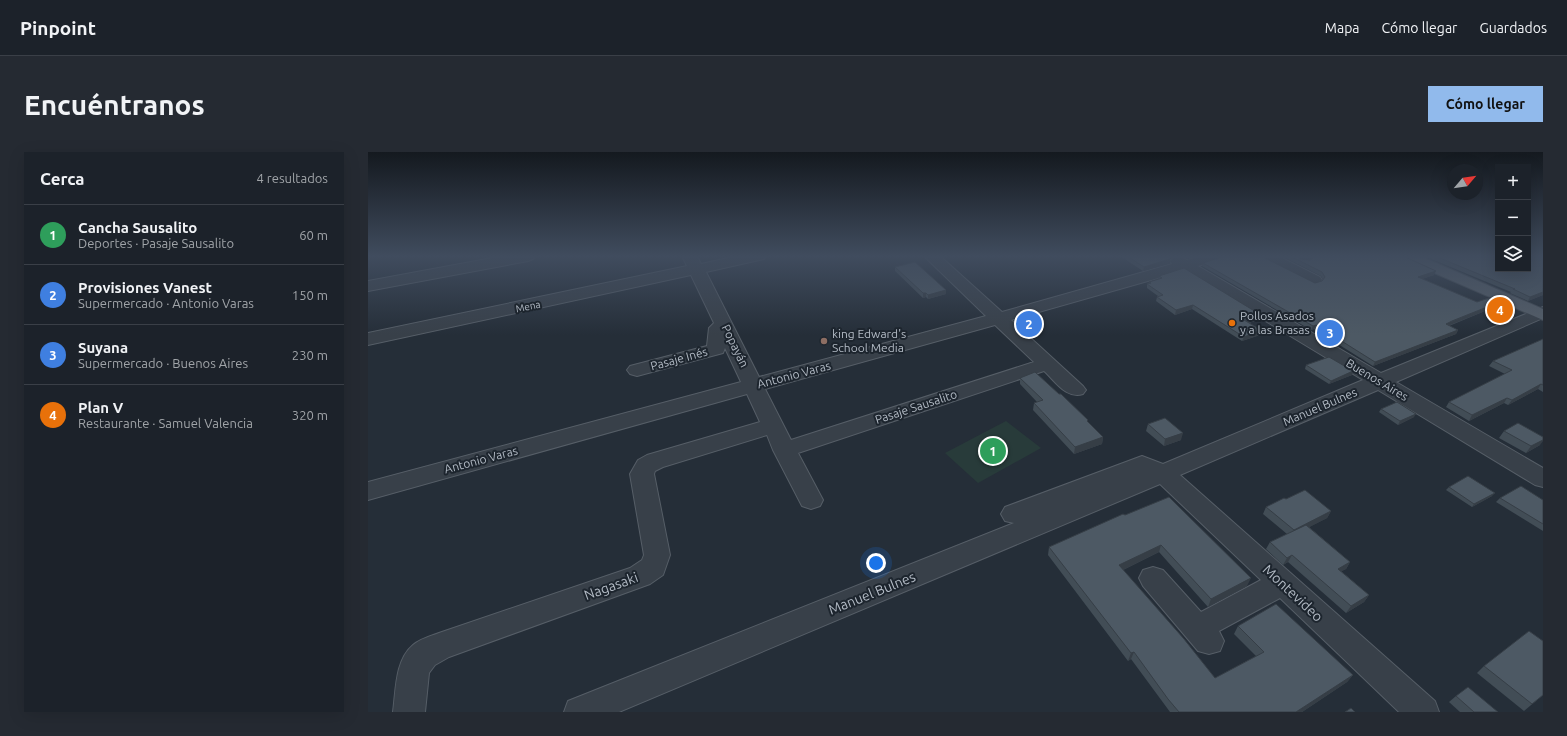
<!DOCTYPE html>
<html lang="es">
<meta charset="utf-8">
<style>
:root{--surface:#1c222a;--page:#252a32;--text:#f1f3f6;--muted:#a0a4a8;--line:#3a3f47;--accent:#91baec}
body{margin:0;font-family:Ubuntu,sans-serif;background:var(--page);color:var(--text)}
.controls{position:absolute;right:12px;top:12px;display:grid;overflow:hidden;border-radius:0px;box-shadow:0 4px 16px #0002}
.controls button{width:36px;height:36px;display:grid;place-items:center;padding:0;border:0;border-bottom:1px solid var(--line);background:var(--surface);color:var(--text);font:20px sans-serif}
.compass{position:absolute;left:1079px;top:12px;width:36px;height:36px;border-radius:50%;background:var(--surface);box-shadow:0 4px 16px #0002;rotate:61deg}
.you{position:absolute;left:508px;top:411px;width:14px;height:14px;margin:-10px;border:3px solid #fff;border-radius:50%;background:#1a73e8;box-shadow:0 0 0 6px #1a73e833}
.badge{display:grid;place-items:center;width:26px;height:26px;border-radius:50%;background:var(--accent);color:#fff;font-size:13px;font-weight:700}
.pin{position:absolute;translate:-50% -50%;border:2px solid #fff;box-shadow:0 1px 4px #0006}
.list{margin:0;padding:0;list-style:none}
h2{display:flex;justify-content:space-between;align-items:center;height:52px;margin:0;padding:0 16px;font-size:17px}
h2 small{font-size:13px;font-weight:400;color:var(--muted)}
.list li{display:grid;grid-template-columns:26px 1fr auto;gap:12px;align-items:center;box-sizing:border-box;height:60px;padding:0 16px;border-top:1px solid var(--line)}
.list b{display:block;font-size:15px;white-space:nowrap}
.list p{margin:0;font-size:13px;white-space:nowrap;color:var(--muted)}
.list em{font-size:13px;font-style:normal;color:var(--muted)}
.icon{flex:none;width:22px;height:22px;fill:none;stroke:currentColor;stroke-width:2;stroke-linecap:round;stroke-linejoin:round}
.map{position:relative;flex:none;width:1175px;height:560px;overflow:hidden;border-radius:0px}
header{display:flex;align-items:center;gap:24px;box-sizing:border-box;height:56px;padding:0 20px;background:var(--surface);border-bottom:1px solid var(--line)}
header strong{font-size:19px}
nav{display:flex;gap:22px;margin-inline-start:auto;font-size:14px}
.intro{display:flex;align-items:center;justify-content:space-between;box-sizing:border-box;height:96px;padding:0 24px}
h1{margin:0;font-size:28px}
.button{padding:10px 18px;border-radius:0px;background:var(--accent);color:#111;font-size:14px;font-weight:700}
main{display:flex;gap:24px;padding:0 24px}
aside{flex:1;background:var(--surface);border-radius:0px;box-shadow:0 4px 16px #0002}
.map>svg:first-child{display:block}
.green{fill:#283b3a}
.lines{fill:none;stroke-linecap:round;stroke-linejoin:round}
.minor-casing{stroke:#565e67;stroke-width:2}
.major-casing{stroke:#414952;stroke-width:2}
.minor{fill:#384049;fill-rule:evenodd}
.major{fill:#565f69;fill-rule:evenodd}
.wall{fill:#424d56}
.shaded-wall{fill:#363e46}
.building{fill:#4d5964;stroke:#363e46}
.food-dot{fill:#e8710a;stroke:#1d252e;stroke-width:1.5}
.education-dot{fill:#8d6e63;stroke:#1d252e;stroke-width:1.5}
.labels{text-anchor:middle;stroke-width:4;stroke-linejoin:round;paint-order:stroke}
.far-street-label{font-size:10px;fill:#b3bbc5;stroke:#1d252e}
.poi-label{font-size:12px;fill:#b3bbc5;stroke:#1d252e;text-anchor:start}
.street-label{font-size:12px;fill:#b3bbc5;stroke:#1d252e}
.near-street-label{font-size:14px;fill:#b3bbc5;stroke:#1d252e}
</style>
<header>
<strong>Pinpoint</strong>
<nav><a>Mapa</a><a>Cómo llegar</a><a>Guardados</a></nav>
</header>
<div class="intro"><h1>Encuéntranos</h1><a class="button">Cómo llegar</a></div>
<main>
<aside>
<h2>Cerca<small>4 resultados</small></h2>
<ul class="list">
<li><span class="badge" style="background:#2e9e5b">1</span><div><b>Cancha Sausalito</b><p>Deportes · Pasaje Sausalito</p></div><em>60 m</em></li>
<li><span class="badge" style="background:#3f7fe0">2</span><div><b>Provisiones Vanest</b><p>Supermercado · Antonio Varas</p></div><em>150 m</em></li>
<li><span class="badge" style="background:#3f7fe0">3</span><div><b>Suyana</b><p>Supermercado · Buenos Aires</p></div><em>230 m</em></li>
<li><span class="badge" style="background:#e8710a">4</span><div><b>Plan V</b><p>Restaurante · Samuel Valencia</p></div><em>320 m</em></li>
</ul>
</aside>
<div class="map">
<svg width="1175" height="560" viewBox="0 0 1175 560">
<rect width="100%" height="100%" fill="#252e38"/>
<polygon class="green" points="638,269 673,296 610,331 577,301"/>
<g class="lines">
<g class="minor-casing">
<g id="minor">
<polygon points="135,104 167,104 165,107 160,109 0,139 0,129"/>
<path d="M317,104h12l4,8 36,-8h29l-2,3 -58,13 53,105 227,-61 -62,-60h16l62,56 170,-48 -2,-3 3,-3 5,-2 9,4 14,-4h24l-2,3 -25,7 183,107 162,-66v11l-147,64 147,86v19l-8,-2 -157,-95 -198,85 255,226 4,11h-40l-119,-114 -61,33 5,10 -4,10 -11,3 -11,-3 -55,-65 -4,-8 4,-8 10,-3 10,3 38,42 60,-32 -101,-96 -541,228h-55l4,-11 446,-178 -9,-2 -4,-7 4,-7 137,-51 21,8 200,-84 -180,-109 -172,49 72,66 3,4 -3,4c-17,5 -27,-12 -39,-23l-246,82 25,47 -3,6 -9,3 -9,-3 -29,-56 -6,-15 -104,32 -8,4 -1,3 16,81 -7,20 -13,9 -201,73 -14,8 -6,8 -4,39h-32c3,-22 2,-52 20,-67 7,-6 18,-9 26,-12l191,-65 12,-8 2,-5 -14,-81 8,-14 9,-5 113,-33 -13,-28 -379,106v-18l373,-100 -16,-34 -2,5 -86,23 -7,-2 -3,-4 3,-4 77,-20 2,-18 5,-5 -23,-48 -323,70v-12l319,-67 -4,-8zM627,173l39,37 -243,78 -26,-51z"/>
<polygon points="891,104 910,104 952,125 954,128 952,131 946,133 940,131 893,107"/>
<path d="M926,104h18l2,3 -3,3c-7,2 -13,1 -17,-6z"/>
</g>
</g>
<g class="major-casing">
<polygon id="major" points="1032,104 1052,104 1175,157 1175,168 1034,107"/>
</g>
<use href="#minor" class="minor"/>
<use href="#major" class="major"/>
</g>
<g class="wall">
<polygon points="752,104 807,104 802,107 802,111 775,119"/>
<polygon points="813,104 827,104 819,106"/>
<polygon points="914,104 929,104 932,107 942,108 946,105 945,104 1035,104 1066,123 1054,127 1109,150 1142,156 1124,163 1117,159 1081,174 1090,178 1088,182 1005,214 946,177 943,178 834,114 835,111 856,105 894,105 947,131 954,129 955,128 953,124"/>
<polygon points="1056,104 1130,104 1175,143 1160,149 1142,141 1143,140"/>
<polygon points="527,115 578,138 578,142 560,147 558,145 555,146 527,119"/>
<polygon points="791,124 893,163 892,167 881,171 893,178 892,183 874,189 824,157 807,163 788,149 789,145 790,144 779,136 779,132 780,132 781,130 790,127"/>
<polygon points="1175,187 1175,240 1170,237 1140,253 1136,251 1101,269 1078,255 1081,250 1137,222 1121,214 1125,209"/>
<polygon points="938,213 984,223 961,232 937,217"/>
<polygon points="652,226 720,268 720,270 735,285 734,292 706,302 665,258 666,251 669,250 652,232"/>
<polygon points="1013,257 1046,265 1030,273 1011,260"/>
<polygon points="780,272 813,288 796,294 778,279"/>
<polygon points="1136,279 1172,293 1158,301 1131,286"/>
<polygon points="1081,335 1124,344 1104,355 1078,338"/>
<polygon points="1132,346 1175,348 1175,379 1128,350"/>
<polygon points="918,347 963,359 959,366 941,375 982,410 978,417 973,419 1001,443 996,450 978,461 920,410 915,413 898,397 902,390 919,382 895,362 898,355"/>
<polygon points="757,363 879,434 840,455 791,400 755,418 847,526 888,504 866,482 870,474 985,523 979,530 934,560 802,560 763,507 760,509 680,403 681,395"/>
<polygon points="1116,514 1175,543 1156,559 1109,521"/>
<polygon points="1088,544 1130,560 1092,560 1081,550"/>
</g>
<g class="shaded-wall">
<polygon points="802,104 807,104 801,108 802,107 802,111 775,119 776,115"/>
<polygon points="820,104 827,104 819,106"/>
<polygon points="1068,119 1066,123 1048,129 1050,125"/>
<polygon points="578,138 578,142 560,147 560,143"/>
<polygon points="1175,140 1175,143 1160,149 1162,145"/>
<polygon points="555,141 558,141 558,145 555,146"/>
<polygon points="1145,152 1142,156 1124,163 1127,159"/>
<polygon points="825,153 824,157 807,163 808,158"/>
<polygon points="1119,155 1117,159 1082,173 1078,172"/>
<polygon points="893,163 892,167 875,173 876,168"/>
<polygon points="948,173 946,177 943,178 945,174"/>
<polygon points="893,178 892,183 874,189 876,185"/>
<polygon points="1090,178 1088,182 1005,214 1007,210"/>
<polygon points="985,219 984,223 961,232 963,229"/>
<polygon points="1173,232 1170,237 1140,253 1144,248"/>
<polygon points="1139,246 1136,251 1101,269 1104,263"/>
<polygon points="1048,262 1046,265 1030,273 1032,269"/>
<polygon points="815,281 813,288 796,294 797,287"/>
<polygon points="735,285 734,292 706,302 707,295"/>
<polygon points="1175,288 1175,289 1172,293 1158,301 1163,294"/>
<polygon points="1127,341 1124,344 1104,355 1106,352"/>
<polygon points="963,359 959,366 922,385 926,378"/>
<polygon points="793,393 791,400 749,421 751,413"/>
<polygon points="924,403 920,410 915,413 919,406"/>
<polygon points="982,410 978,417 965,424 970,417"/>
<polygon points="883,426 879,434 840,455 843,447"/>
<polygon points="1001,443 996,450 978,461 983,454"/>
<polygon points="766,500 763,507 760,509 763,501"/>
<polygon points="985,523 979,530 934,560 928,560"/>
</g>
<g class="building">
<polygon points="759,104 802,104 802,107 776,115"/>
<polygon points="857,104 893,104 947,131 954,129 957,125 954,120 922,104 929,104 932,107 942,108 948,104 1035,104 1068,119 1050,125 1109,150 1127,144 1145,152 1127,159 1119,155 1084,169 1078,172 1090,178 1007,210 948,173 945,174 835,111"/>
<polygon points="1067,104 1130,104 1130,117 1160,117 1160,104 1175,104 1175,140 1162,145 1145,137 1147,137"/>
<polygon points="547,110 578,138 560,143 558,141 555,141 527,115"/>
<polygon points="816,116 893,163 876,168 893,178 876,185 825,153 808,158 789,145 795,143 779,132 783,131 781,130 794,126 791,124"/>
<polygon points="1175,187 1175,233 1173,232 1144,248 1139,246 1104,263 1081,250 1144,218 1125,209"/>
<polygon points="961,205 985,219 963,229 938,213"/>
<polygon points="667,220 691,242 693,242 720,268 719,269 735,285 707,295 666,251 675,248 652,226"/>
<polygon points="1029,250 1048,262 1032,269 1013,257"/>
<polygon points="797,266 815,281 797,287 780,272"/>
<polygon points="1150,271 1175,285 1175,288 1163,294 1136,279"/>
<polygon points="1100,324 1127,341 1106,352 1081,335"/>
<polygon points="1153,334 1175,348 1175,372 1132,346"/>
<polygon points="937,338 963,359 926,378 898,355 916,346 918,347"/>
<polygon points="801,345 883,426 843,447 793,393 751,413 816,487 847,526 896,500 870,474 908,452 985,523 928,560 811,560 800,547 766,500 763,501 681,395 755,362 757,363"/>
<polygon points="938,373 982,410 970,417 1001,443 983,454 924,403 919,406 902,390"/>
<polygon points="1161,479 1175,489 1175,543 1164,552 1116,514"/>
<polygon points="1100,535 1130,560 1106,560 1088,544"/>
<polygon points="983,556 987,560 977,560"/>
</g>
<linearGradient id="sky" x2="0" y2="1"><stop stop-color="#14191f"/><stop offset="0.57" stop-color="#404c5e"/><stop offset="1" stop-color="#404c5e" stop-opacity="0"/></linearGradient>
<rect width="1175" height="183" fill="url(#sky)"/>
<circle class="food-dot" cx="864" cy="171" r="4"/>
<circle class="education-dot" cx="456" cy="189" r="4"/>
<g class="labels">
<g class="far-street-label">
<text transform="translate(160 154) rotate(-12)" y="4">Mena</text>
</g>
<g class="poi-label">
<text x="872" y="168">Pollos Asados<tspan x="872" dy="14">y a las Brasas</tspan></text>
<text x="464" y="186">king Edward's<tspan x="464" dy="14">School Media</tspan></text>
</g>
<g class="street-label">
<text transform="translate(367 194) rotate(64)" y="4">Popayán</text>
<text transform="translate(311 207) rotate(-15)" y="4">Pasaje Inés</text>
<text transform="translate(426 223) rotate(-15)" y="4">Antonio Varas</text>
<text transform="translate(1009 228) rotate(31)" y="4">Buenos Aires</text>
<text transform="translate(548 255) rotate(-18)" y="4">Pasaje Sausalito</text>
<text transform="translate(952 255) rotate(-23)" y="4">Manuel Bulnes</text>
<text transform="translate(113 308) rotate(-15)" y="4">Antonio Varas</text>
</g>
<g class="near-street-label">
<text transform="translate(243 434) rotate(-20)" y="5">Nagasaki</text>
<text transform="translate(504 441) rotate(-22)" y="5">Manuel Bulnes</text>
<text transform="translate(925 441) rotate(43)" y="5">Montevideo</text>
</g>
</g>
</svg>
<div class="controls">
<button>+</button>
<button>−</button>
<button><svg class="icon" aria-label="layers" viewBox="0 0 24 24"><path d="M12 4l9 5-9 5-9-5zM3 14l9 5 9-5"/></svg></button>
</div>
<svg class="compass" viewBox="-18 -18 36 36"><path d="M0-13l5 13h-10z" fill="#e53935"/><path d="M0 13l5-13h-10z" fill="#a0a4a8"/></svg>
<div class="you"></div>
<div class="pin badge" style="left:625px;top:299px;background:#2e9e5b">1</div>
<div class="pin badge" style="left:661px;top:172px;background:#3f7fe0">2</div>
<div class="pin badge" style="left:962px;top:181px;background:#3f7fe0">3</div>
<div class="pin badge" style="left:1132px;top:158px;background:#e8710a">4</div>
</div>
</main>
